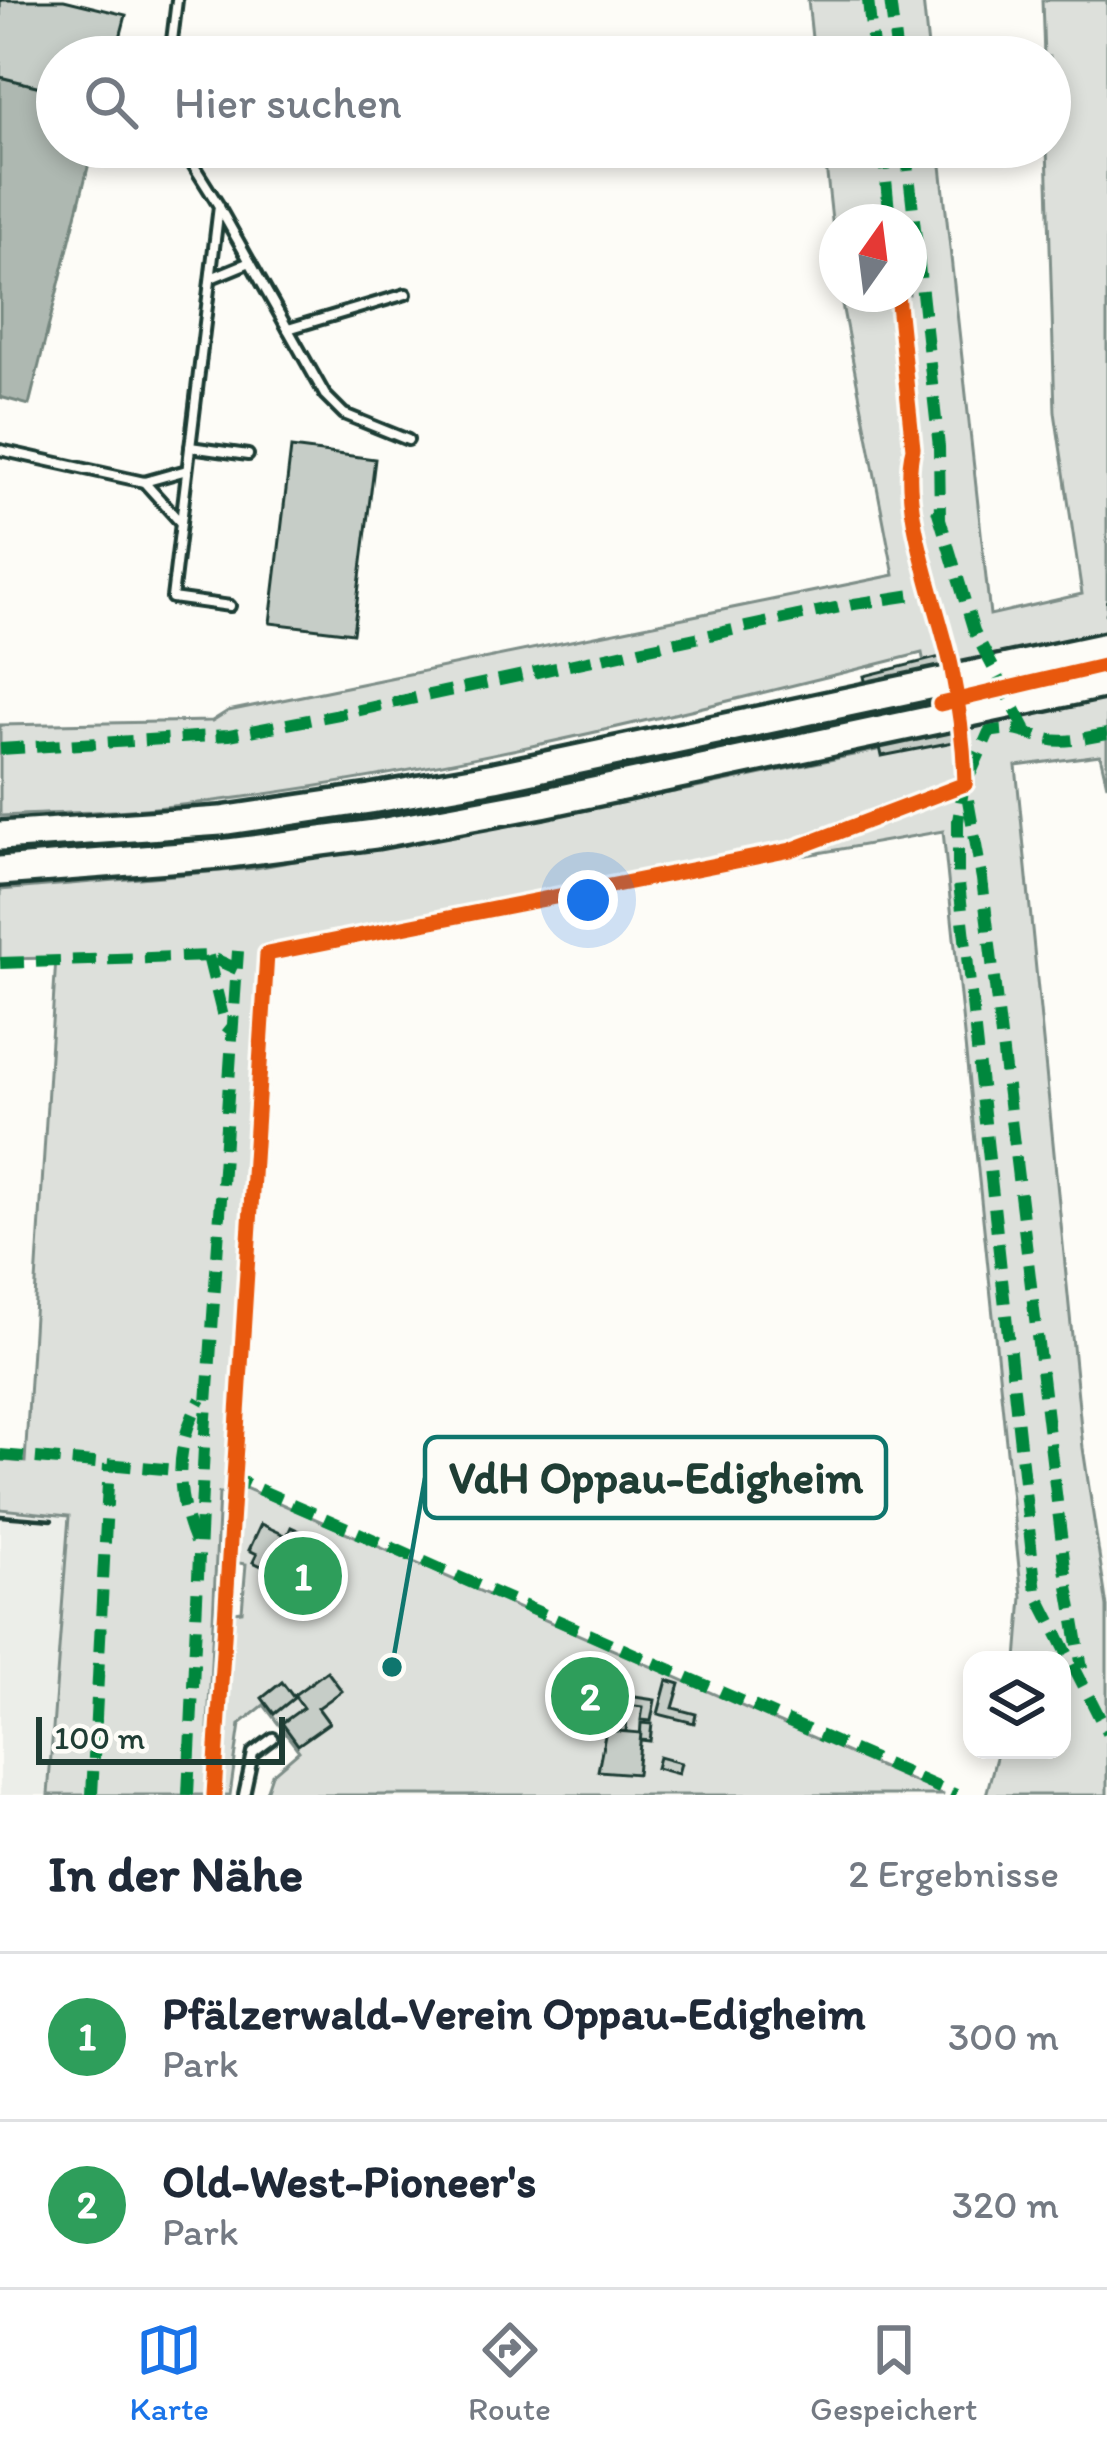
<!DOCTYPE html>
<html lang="de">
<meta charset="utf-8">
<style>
:root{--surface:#fff;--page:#f2f2f3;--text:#1f2937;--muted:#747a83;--line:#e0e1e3;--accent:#1a73e8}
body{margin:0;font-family:Itim,sans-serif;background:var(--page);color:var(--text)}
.controls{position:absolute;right:36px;bottom:36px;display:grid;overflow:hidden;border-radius:24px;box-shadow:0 6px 18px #0003}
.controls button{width:108px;height:108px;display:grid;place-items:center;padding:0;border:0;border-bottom:3px solid var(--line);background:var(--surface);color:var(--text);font:60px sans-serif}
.compass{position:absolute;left:819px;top:204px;width:108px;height:108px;border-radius:50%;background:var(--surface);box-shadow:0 6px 18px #0003;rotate:14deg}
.scale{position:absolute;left:36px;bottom:30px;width:249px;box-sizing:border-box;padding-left:12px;border:6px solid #1f3d34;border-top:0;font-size:33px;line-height:42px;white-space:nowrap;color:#1f3d34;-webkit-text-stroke:9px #fdfcf7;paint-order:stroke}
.you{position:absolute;left:588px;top:900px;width:42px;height:42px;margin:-30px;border:9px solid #fff;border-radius:50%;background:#1a73e8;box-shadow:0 0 0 18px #1a73e833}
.badge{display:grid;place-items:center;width:78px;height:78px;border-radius:50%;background:var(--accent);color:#fff;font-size:39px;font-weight:700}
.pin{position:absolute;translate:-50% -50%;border:6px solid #fff;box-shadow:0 3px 12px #0006}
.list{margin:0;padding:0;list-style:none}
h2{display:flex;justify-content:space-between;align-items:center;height:156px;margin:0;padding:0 48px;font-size:51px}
h2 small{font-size:39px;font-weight:400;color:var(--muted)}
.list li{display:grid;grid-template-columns:78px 1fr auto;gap:36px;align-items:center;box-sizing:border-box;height:168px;padding:0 48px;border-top:3px solid var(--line)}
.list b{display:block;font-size:45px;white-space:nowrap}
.list p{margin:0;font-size:39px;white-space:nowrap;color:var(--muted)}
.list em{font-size:39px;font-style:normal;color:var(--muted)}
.icon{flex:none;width:66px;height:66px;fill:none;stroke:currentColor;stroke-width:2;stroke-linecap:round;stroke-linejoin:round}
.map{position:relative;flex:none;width:1107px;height:1795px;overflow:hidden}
.search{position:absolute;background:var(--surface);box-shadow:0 6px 18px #0003;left:36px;right:36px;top:36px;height:132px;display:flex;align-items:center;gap:30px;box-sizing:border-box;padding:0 42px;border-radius:66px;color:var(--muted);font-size:45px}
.sheet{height:492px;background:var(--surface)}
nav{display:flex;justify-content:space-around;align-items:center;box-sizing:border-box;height:168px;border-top:3px solid var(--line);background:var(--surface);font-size:33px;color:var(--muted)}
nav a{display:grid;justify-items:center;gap:6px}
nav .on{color:var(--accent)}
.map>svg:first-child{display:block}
.built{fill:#eceee9}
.green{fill:#dde0db;stroke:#7e8e88;stroke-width:3}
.water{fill:#aeb8b1;stroke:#75877f;stroke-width:3}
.building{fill:#c6cdc7;stroke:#1f3d34;stroke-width:3}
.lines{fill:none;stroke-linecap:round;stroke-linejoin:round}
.lane-casing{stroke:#1f3d34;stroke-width:16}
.highway-casing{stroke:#1f3d34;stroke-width:36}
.path{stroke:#1f3d34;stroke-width:3;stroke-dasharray:3 9;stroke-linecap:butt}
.lane{stroke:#fdfcf7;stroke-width:8}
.highway{stroke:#fdfcf7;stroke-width:27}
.rail{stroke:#1f3d34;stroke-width:4.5}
.quiet{stroke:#00873e;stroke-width:12;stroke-dasharray:24 12;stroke-linecap:butt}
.cycleway-casing{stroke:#fdfcf7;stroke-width:22}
.cycleway{stroke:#e8590c;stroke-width:15}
.leader{fill:none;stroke:#0f766e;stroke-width:4.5}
.callout-dot{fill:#0f766e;stroke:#fdfcf7;stroke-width:4.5}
.callout{fill:#fdfcf7;stroke:#0f766e;stroke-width:4.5}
.callout-label{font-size:45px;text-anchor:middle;font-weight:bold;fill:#1f3d34}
</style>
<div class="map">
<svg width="1107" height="1795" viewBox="0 0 1107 1795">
<rect width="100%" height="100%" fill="#fdfcf7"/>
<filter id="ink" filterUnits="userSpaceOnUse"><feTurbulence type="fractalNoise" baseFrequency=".00833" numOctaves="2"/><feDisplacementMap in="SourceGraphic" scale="24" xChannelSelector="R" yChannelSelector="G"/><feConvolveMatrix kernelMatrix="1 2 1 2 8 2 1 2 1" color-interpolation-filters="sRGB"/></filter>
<g filter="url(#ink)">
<polygon class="built" points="0,1510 69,1515 48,1795 0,1795"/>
<g class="green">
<polygon points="808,0 923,0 929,57 814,57"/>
<path d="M1042,0h65v785l-7,-30 -84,11 67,682 24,159v188h-121l12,-45h64v-90h-45l5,-63 -79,-766 -227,40 -3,-11 -451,90 -35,543h-8l-11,235 6,2 -2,65h-164l21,-279 -69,-7v-49l25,2 31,-504 -56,1v-69l256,-22 435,-79 248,-52 -17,-84c-253,64 -507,127 -767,155 -51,5 -104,5 -155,8v-91l212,-4 16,-10 666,-136 -54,-281h69v-72h-72v44l-13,-119h115l51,468 92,-21 -27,-182 -8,-265 3,-90h-6z"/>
<polygon points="236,1484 944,1795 265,1795 272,1774 299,1751 264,1705 240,1724 230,1795 220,1795 234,1612 242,1611 246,1564 231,1562"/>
</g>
<polygon class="water" points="0,77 57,91 57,147 93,147 29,405 0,397"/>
<g class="building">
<polygon points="0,0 64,0 126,15 115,57 57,57 57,91 0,77"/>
<polygon points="291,448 375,459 353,633 270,623"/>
<polygon points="940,657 958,741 882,756 864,676"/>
<polygon points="261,1524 287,1536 291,1527 324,1542 300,1594 279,1585 283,1576 253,1562 257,1554 249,1550"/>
<polygon points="327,1671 342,1691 318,1708 329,1723 298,1745 282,1723 303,1708 294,1695"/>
<polygon points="667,1680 680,1684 673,1708 696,1714 694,1723 658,1714"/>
<polygon points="282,1682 294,1698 274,1714 262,1698"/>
<polygon points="595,1691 628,1696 627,1707 593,1702"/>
<polygon points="628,1696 655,1700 651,1721 641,1720 643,1707 627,1705"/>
<polygon points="613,1715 627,1716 626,1732 612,1731"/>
<polygon points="581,1716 596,1718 594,1733 580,1732"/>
<polygon points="641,1723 652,1724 650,1741 640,1740"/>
<polygon points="606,1730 641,1733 637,1774 598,1771"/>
<polygon points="659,1757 681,1763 678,1774 656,1768"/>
</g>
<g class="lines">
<g class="lane-casing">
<g id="lane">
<polyline points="170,57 177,0"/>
<polyline points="182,147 219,206 172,598 230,606"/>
<polyline points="219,207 325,395 344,414 408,440"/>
<polyline points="211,278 250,262"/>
<polyline points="288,329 406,294"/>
<polyline points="190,447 248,455"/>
<polyline points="0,450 144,482 187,470"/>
<polyline points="144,482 181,523"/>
<polyline points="214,1795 233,1478"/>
<polyline points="244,1795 253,1753 273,1738"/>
</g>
</g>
<g class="highway-casing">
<g id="highway">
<polyline points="0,836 221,821 370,799 495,777 1107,647"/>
<polyline points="0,871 221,854 375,834 542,803 1107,683"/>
</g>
</g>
<polyline class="path" points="1106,627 1107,591"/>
<use href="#lane" class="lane"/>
<use href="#highway" class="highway"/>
<polyline class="rail" points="0,1516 52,1520"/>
<g class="quiet">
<polyline points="868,0 874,57"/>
<polyline points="890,0 897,57"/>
<polyline points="883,147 890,222"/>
<polyline points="906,147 939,447 940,520"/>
<polyline points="937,509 974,631 1026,730"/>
<polyline points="0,749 229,735 355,711 854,604 932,592"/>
<path d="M970,775l19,-43c26,-6 34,1 58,7 19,5 41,-2 60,-5"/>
<polyline points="965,778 958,821 958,874 1036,1592 1107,1732"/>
<polyline points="968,800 982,879 1065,1568 1082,1668"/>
<polyline points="208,956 225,1025 230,1029"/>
<polyline points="0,963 208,956 237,969"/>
<polyline points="0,1455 177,1470"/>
<polyline points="233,1470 233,1478 956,1795"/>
<path d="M195,1542c-20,-49 -21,-96 6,-143"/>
<polyline points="92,1795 109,1464"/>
<polyline points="188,1795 204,1447 238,951"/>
</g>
<g class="cycleway-casing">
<g id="cycleway">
<path d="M897,294l16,154c-15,57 25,157 38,217 8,40 13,78 14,119"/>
<polyline points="940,704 1107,665"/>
<polyline points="214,1795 267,954 791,850 965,784"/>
</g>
</g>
<use href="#cycleway" class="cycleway"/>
</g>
</g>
<path class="leader" d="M392 1667L425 1478"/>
<circle class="callout-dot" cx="392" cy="1667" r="12"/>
<rect class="callout" x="425" y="1437" width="461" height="81" rx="12"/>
<g class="callout-label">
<text x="656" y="1493">VdH Oppau-Edigheim</text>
</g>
</svg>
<div class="controls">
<button><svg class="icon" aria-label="layers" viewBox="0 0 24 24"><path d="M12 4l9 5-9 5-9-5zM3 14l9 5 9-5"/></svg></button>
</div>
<svg class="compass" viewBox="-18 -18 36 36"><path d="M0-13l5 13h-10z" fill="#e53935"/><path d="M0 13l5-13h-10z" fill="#747a83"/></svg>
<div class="scale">100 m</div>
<div class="you"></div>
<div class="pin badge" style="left:303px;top:1576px;background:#2e9e5b">1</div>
<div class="pin badge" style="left:590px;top:1696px;background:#2e9e5b">2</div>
<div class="search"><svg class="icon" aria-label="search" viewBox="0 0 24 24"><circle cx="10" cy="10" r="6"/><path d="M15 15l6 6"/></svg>Hier suchen</div>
</div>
<section class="sheet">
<h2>In der Nähe<small>2 Ergebnisse</small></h2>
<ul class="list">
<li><span class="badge" style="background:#2e9e5b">1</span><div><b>Pfälzerwald-Verein Oppau-Edigheim</b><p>Park</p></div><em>300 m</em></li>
<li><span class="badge" style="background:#2e9e5b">2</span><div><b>Old-West-Pioneer's</b><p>Park</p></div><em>320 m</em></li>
</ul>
</section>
<nav>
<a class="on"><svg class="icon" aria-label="map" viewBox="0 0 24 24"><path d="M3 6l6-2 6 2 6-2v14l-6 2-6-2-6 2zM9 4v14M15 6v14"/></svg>Karte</a>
<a><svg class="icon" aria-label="directions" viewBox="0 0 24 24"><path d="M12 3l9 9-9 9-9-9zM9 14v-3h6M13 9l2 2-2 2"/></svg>Route</a>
<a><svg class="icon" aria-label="saved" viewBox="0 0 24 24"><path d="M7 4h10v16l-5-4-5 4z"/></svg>Gespeichert</a>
</nav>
